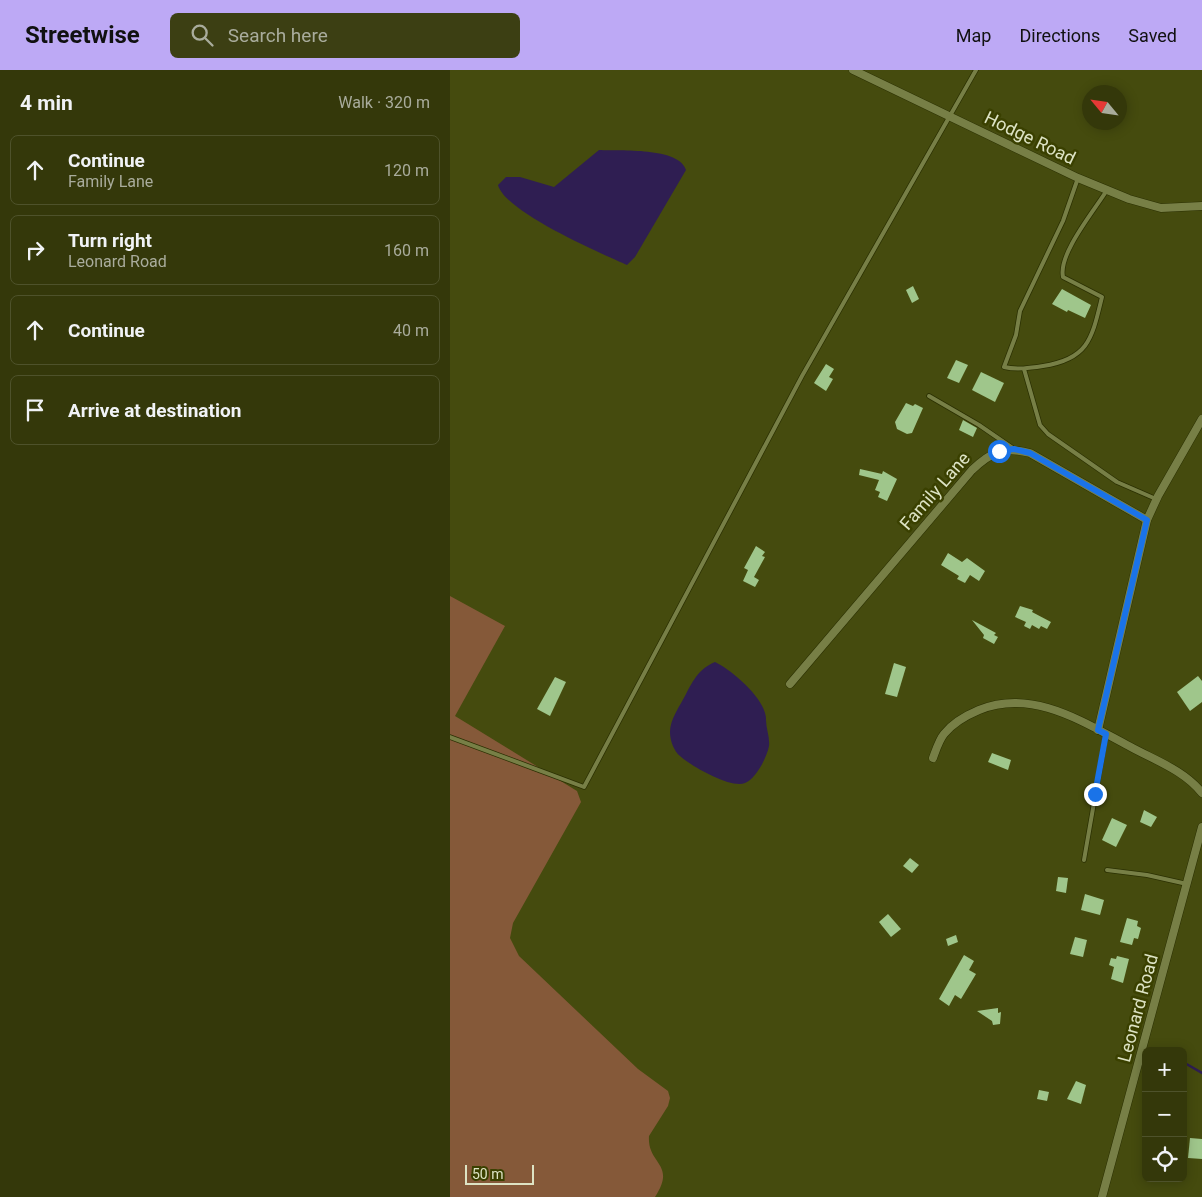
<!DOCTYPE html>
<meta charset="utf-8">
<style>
:root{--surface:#34380a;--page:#3c3f13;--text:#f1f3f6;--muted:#a9ac9c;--line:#4e522b;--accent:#bda9f5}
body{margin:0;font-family:Roboto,sans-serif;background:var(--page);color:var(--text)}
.controls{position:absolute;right:15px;bottom:15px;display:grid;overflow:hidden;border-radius:8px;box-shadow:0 2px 12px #0003}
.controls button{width:45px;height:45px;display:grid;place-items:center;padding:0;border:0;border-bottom:1px solid var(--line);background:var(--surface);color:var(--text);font:25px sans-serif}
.compass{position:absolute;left:632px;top:15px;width:45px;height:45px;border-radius:50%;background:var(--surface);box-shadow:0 2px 12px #0003;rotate:299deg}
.scale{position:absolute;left:15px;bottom:12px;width:69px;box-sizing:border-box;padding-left:5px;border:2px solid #dde3c4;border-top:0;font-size:14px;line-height:18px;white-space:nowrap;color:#dde3c4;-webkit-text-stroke:4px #3a4000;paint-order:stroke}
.stop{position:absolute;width:15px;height:15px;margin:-11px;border:4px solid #1a73e8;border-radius:50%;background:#fff}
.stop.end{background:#1a73e8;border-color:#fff;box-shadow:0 1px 5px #0008}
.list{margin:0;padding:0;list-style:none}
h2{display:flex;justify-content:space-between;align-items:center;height:65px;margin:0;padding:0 20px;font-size:21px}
h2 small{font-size:16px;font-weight:400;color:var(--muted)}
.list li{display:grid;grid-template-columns:32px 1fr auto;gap:15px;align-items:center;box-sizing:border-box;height:70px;margin:0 10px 10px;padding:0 10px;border:1px solid var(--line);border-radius:8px}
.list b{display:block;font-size:19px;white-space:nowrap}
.list p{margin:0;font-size:16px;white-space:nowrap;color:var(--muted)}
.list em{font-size:16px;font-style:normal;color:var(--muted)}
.icon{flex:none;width:28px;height:28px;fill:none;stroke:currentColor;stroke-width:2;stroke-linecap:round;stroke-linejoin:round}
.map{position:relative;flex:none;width:752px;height:1127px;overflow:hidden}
header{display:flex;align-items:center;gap:30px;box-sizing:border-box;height:70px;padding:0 25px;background:var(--accent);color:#111}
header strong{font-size:24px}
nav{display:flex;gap:28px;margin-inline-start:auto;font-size:18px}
.search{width:350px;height:45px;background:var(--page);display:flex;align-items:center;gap:12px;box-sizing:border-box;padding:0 18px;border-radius:8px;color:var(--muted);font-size:19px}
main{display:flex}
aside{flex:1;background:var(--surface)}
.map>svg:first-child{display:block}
.green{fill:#855939}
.water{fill:#2f1e52}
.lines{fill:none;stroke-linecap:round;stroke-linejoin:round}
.stream{stroke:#2f1e52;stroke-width:2.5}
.building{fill:#9fc68b}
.service-casing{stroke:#2b3002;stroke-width:5.5}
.minor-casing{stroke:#2b3002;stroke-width:9}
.service{stroke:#777f46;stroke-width:4}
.minor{stroke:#777f46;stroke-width:8}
.route{stroke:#1a73e8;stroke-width:6}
.labels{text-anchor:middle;stroke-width:5;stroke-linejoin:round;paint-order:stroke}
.street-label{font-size:18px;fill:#dde3c4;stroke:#3a4000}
</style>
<header>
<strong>Streetwise</strong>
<div class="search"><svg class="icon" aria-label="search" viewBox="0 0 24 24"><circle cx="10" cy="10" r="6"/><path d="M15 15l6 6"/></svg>Search here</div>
<nav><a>Map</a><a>Directions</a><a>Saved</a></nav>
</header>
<main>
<aside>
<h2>4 min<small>Walk · 320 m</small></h2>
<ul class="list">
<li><svg class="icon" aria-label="ahead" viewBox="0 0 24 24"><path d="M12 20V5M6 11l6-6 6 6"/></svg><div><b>Continue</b><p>Family Lane</p></div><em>120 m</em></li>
<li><svg class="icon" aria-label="right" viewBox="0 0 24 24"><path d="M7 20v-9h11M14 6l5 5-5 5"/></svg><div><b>Turn right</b><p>Leonard Road</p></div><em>160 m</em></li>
<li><svg class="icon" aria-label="ahead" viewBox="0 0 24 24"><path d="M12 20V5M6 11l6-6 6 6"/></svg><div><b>Continue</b></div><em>40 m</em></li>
<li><svg class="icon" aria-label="arrive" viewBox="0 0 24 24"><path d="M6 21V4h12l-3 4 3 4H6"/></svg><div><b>Arrive at destination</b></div></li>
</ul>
</aside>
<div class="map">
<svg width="752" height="1127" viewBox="0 0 752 1127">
<rect width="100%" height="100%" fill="#454b0e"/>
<path class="green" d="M0,526l55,30 -50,90 122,75 4,11 -68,121 -3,15 9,18 119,113 30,22 2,7 -2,8 -19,30c-2,29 28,27 6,61h-205z"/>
<g class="water">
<path d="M149,80c21,1 80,-3 87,20l-51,87 -8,8c-27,-12 -122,-53 -129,-80l8,-8h14l34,10z"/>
<path d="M265,592c17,8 52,38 51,58 0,9 4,17 3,26 -2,11 -13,33 -24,37 -14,6 -54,-17 -65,-27 -6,-5 -10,-15 -10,-24 0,-13 10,-26 16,-38 8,-15 13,-25 29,-32z"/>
</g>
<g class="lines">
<polyline class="stream" points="733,992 752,1003"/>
</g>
<g class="building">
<polygon points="463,216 469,229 462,233 456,220"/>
<polygon points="612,219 641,235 635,248 618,240 617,242 602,234"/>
<polygon points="506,290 518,295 509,313 497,308"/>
<polygon points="376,294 384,299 379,307 383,309 376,321 364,313"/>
<polygon points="531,302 554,313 545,332 522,320"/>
<polygon points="456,333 463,336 465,334 473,338 462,363 457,364 447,359 445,352"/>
<polygon points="513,350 527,358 523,367 509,360"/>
<polygon points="410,399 432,404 433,401 447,409 437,431 428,427 430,422 425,420 429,410 409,405"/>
<polygon points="306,476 315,482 312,486 315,487 304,507 309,510 305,517 293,511 298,500 294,498"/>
<polygon points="498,483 512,492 517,488 535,501 529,511 520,505 515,513 507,509 509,506 491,495"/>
<polygon points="570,536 583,540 582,542 601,552 597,559 591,556 589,559 582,555 580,559 574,556 576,552 565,547"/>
<polygon points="522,550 546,563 544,565 548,567 544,574 533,568 534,565"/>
<polygon points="444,593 456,597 447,627 435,624"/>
<polygon points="748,606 752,611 752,632 740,641 727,622"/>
<polygon points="105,607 116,612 100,646 87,639"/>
<polygon points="542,683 561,690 558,700 538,692"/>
<polygon points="694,740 707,747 701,757 690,752"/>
<polygon points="662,748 677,755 666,777 652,770"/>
<polygon points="460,788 469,795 462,803 453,796"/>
<polygon points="608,807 618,808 616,823 606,821"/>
<polygon points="635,824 654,830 650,845 631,840"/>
<polygon points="438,844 451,859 441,867 429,852"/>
<polygon points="677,848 688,851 687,856 691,858 688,869 684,868 682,875 670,872"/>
<polygon points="506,865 508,872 498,876 496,869"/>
<polygon points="625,867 637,870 633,887 620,884"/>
<polygon points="514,885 524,891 519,900 526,904 511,929 505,925 499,936 489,929"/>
<polygon points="667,886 679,889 673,913 661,909 664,897 659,895 661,888 666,889"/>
<polygon points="548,938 548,943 551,942 550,954 543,955 542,951 527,941"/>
<polygon points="626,1011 636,1015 631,1034 617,1029"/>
<polygon points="589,1020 599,1022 597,1031 587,1029"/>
<polygon points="740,1068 752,1069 752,1089 738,1088"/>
</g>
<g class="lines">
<g class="service-casing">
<g id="service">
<path d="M628,108l-15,43 -43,90 -4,24 -12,32c13,3 26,1 39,-1 46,-7 49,-28 59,-69l-39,-20c-5,-23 31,-66 44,-87"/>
<polyline points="574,299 590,355 598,364 667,412 706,429"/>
<polyline points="479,326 529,355 564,379"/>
<polyline points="0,667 134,717 352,306 526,0"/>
<polyline points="634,790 656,664"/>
<polyline points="657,800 697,805 737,814"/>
</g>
</g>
<g class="minor-casing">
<g id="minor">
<polyline points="403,0 628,108 679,129 711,138 752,136"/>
<path d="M340,614l182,-214c19,-18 31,-24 58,-17l117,67"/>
<polyline points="648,660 697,450 708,426 752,349"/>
<path d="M483,688c3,-8 6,-18 11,-24 8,-10 23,-19 35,-24 53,-22 104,12 150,36 25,14 55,24 73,47"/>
<polyline points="652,1127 752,757"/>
</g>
</g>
<use href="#service" class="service"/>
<use href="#minor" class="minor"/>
</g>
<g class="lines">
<polyline class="route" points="549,381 564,379 580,383 697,450 648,660 656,664 645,724"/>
</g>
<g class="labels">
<g class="street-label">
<text transform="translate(580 68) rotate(26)" y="6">Hodge Road</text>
<text transform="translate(485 421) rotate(-49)" y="6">Family Lane</text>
<text transform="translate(688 938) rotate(-75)" y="6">Leonard Road</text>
</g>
</g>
</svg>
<div class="controls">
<button>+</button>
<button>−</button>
<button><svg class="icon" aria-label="locate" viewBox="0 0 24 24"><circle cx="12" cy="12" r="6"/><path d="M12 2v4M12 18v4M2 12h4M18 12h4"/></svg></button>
</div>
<svg class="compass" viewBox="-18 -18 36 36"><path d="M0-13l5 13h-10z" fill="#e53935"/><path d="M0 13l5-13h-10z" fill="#a9ac9c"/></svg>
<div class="scale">50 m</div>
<div class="stop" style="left:549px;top:381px"></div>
<div class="stop end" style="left:645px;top:724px"></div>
</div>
</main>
